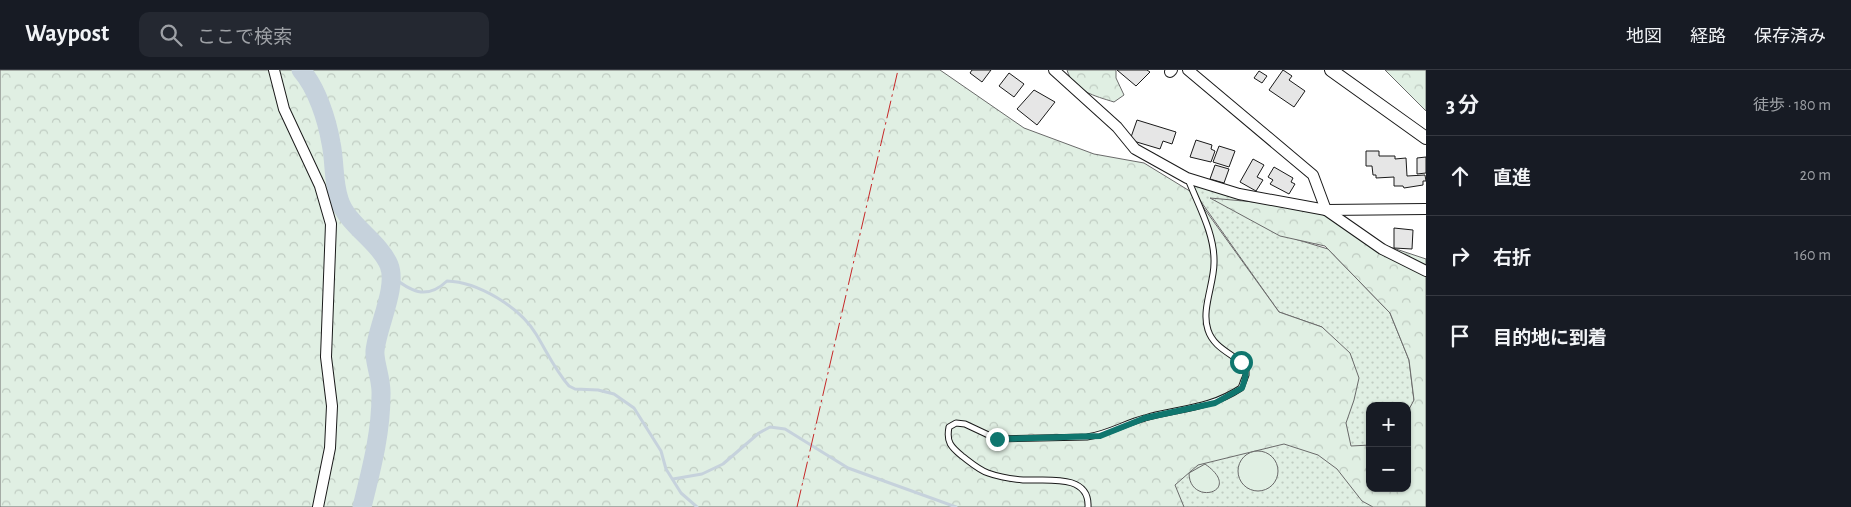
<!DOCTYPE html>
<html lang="ja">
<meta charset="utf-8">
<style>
:root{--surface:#171b24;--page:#242831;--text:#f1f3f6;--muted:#9ea1a6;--line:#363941}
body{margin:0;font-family:"Alegreya Sans","Noto Sans JP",sans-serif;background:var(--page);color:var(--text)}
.controls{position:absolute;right:15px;bottom:15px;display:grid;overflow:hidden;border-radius:10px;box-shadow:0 1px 4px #0004}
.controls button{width:45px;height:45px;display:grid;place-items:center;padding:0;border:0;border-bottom:1px solid var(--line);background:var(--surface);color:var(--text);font:25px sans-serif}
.stop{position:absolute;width:15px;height:15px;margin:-11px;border:4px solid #0f766e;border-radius:50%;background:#fff}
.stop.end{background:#0f766e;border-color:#fff;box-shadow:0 1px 5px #0008}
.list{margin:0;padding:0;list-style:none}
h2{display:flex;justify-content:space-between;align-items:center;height:65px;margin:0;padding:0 20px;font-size:21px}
h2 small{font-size:16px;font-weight:400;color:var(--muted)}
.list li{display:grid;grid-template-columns:32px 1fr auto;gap:15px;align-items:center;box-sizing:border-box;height:80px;padding:0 20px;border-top:1px solid var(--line)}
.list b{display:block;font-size:19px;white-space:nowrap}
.list em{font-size:16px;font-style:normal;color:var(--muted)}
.icon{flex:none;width:28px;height:28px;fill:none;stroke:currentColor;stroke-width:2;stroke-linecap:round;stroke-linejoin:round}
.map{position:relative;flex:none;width:1426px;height:437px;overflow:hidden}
header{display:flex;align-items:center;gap:30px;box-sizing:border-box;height:70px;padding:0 25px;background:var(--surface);border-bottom:1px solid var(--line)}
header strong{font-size:24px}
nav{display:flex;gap:28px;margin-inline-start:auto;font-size:18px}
.search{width:350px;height:45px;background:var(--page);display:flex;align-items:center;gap:12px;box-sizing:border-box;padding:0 18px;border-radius:10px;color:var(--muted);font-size:19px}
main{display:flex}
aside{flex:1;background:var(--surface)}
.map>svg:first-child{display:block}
.grass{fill:url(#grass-dots);stroke:#6a6a6a}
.forest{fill:url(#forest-crowns);stroke:#6a6a6a}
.garden{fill:#e0efe3;stroke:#6a6a6a}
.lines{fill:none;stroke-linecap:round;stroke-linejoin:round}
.stream{stroke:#c6d2dc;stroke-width:3}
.river{stroke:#c6d2dc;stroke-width:19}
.building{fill:#e6e6e6;stroke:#1a1a1a}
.service-casing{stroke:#1a1a1a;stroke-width:7}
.minor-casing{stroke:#1a1a1a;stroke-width:12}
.tertiary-casing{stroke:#1a1a1a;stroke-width:14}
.service{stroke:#fff;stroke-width:5}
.minor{stroke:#fff;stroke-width:10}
.tertiary{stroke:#fff;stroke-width:12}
.power{stroke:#c62828;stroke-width:1;stroke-dasharray:18 4 2.5 4;stroke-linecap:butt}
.route{stroke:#0f766e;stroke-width:6}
</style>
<header>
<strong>Waypost</strong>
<div class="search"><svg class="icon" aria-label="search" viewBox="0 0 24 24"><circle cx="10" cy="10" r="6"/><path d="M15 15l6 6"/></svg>ここで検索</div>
<nav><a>地図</a><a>経路</a><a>保存済み</a></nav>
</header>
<main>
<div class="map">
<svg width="1426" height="437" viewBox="0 0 1426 437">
<defs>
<pattern id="grass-dots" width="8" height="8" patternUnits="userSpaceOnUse" patternTransform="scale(1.25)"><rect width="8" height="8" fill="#e0efe3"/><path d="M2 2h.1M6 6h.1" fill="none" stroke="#c0ccc2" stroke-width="1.8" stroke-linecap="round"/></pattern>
<pattern id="forest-crowns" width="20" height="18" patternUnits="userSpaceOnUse" patternTransform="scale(1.25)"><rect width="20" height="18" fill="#e0efe3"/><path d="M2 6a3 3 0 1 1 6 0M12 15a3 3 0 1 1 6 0" fill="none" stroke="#c0ccc2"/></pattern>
</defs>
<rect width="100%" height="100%" fill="#fff"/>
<polygon class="grass" points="1193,110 1234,126 1295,169 1328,179 1390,243 1409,290 1414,331 1407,343 1407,336 1370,336 1370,418 1407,418 1426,437 1107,437 1155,368 1274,345 1349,369 1345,353 1352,288 1322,257 1279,242 1192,119"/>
<g class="forest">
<polygon points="0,0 940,0 1024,58 1094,84 1144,93 1193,123 1279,242 1322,257 1350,283 1359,308 1354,330 1346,353 1351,376 1370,375 1370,418 1407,418 1407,343 1414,330 1409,290 1390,243 1325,176 1280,166 1210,128 1310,137 1387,176 1426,189 1426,437 1373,437 1362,431 1337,399 1318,385 1284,374 1198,395 1175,415 1184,437 0,437"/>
<path d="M1067,0h49v8l8,17 -10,7c-19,-6 -41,-11 -47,-32z"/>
<polygon points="1385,0 1426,0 1426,41"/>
</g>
<g class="garden">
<circle cx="1258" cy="401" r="20"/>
<path d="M1205,394c40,28 -16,43 -16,9z"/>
</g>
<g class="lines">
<g class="stream">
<path d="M390,205c20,16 36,26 57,6 31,1 73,26 89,53 11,18 19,36 33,52l6,3 23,1 16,4 20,14 27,43 5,18 15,24 16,14"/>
<polyline points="673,409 702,404 723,394 759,363 770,357 785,359 848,398 956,437"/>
</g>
<path class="river" d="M301,0c16,18 26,50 30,73 4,19 2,38 8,56 7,25 40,42 50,66 9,22 -12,62 -14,86 -1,11 7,29 6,44 0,39 -10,75 -19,112"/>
</g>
<g class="building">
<polygon points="972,0 991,0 982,12 970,3"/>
<polygon points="1117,0 1147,0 1150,2 1136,16"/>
<polygon points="1283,0 1292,6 1289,10 1305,21 1294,37 1269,20"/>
<polygon points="1259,1 1267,6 1262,13 1254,8"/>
<polygon points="1009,3 1024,14 1014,27 999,16"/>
<polygon points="1034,20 1055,32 1037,55 1017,39"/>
<polygon points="1137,50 1176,62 1172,74 1163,71 1160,79 1130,70"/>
<polygon points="1196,70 1212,75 1211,79 1215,81 1211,92 1190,87"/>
<polygon points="1219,76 1235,81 1229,97 1213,92"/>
<polygon points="1366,81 1379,81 1379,86 1395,86 1395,89 1406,88 1407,106 1425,105 1426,111 1423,111 1423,115 1404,118 1403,116 1394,116 1394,107 1376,108 1376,105 1373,105 1372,96 1366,96"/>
<polygon points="1426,87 1426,103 1417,104 1417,88"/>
<polygon points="1253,89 1264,95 1257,107 1263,110 1256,121 1240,112"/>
<polygon points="1215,95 1229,99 1224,113 1210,109"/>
<polygon points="1274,97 1293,108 1291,112 1295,114 1289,124 1270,114 1273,110 1268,107"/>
<polygon points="1394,158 1413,160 1412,179 1394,178"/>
</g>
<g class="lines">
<g class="service-casing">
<path id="service" d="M1088,437c2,-34 -43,-26 -65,-27 -12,-1 -24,-3 -35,-7 -9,-3 -18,-11 -26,-17 -11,-9 -16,-14 -13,-29l7,-4 9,1 32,15 90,-2c21,-3 38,-14 58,-19 35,-10 64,-9 96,-30l5,-13v-8c-12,-13 -32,-18 -38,-37 -7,-20 6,-46 6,-67 1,-29 -16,-58 -26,-84"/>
</g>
<g class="minor-casing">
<g id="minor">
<polyline points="274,0 284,39 320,116 331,154 326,287 332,336 330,378 318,437"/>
<polyline points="1054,0 1117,57 1135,79 1187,108 1239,124 1326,140 1426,139"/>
<polyline points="1188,0 1313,105 1326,140 1382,179 1426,201"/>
<polyline points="1170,2 1172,0"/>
</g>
</g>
<g class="tertiary-casing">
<polyline id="tertiary" points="1331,0 1426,68"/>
</g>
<use href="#service" class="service"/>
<use href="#minor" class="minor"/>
<use href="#tertiary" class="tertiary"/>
<polyline class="power" points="797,437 898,0"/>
</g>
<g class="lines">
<path class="route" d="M997,369l103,-3 45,-18 70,-15 27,-15c3,-10 7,-17 -1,-26"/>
</g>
</svg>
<div class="controls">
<button>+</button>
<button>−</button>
</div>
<div class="stop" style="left:1241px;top:292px"></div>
<div class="stop end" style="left:997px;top:369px"></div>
</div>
<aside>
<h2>3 分<small>徒歩 · 180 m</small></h2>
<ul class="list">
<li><svg class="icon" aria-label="ahead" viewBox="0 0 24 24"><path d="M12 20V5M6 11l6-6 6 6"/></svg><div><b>直進</b></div><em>20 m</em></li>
<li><svg class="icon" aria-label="right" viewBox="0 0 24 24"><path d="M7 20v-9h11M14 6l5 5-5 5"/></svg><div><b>右折</b></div><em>160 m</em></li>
<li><svg class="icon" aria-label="arrive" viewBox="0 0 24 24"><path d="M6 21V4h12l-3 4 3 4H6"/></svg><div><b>目的地に到着</b></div></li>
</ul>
</aside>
</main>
